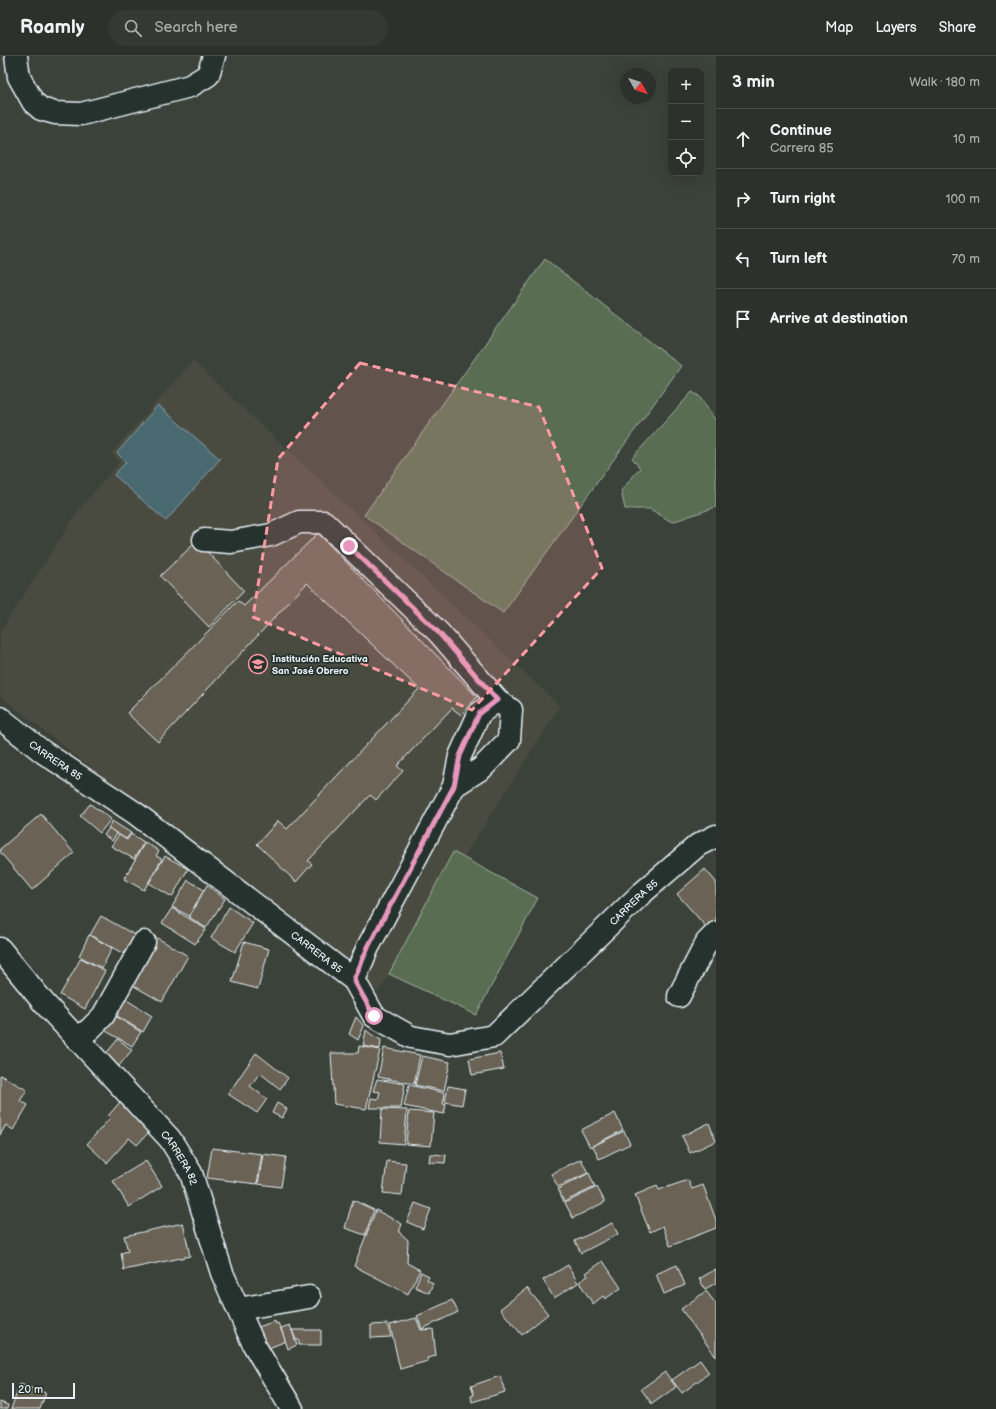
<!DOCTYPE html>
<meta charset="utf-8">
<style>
:root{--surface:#2c322b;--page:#343a33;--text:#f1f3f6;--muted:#a6aaa9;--line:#484d47}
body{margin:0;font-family:"Balsamiq Sans",sans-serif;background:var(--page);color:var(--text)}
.controls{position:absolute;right:12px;top:12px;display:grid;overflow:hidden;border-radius:8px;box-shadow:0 4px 16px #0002}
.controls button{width:36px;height:36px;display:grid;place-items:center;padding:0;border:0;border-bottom:1px solid var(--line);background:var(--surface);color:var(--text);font:20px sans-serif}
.compass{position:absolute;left:620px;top:12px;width:36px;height:36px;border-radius:50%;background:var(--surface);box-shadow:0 4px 16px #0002;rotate:129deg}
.scale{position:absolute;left:12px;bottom:10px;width:63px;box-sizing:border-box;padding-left:4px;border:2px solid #e8f1f8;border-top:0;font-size:11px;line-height:14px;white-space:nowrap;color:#e8f1f8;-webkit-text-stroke:3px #26332d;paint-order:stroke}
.stop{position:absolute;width:12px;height:12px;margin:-9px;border:3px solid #e797bd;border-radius:50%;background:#fff}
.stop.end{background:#e797bd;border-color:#fff;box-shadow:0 1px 4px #0008}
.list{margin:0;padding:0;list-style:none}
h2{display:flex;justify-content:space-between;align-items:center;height:52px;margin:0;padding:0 16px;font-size:17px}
h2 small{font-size:13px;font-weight:400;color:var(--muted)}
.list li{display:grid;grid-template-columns:26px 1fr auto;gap:12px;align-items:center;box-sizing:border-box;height:60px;padding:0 16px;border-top:1px solid var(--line)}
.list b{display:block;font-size:15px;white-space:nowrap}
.list p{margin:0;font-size:13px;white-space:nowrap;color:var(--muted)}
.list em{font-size:13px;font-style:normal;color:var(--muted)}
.icon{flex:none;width:22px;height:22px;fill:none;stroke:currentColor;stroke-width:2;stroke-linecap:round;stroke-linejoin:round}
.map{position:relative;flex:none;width:716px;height:1353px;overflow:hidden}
header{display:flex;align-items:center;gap:24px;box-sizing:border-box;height:56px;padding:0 20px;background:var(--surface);border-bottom:1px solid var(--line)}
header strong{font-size:19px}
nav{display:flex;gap:22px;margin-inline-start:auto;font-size:14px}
.search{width:280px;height:36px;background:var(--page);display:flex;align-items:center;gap:10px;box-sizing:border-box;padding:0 14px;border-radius:22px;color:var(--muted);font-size:15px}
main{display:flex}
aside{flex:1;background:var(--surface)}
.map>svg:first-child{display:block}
.built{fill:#494c41}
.green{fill:#586d51;stroke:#a0afa4}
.water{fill:#4a6971;stroke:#899fa7}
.building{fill:#6b6454;stroke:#e8f1f8}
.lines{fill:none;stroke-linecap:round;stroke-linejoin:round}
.minor-casing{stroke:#e8f1f8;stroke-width:25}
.minor{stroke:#26332d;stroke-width:22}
.route{stroke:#e797bd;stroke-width:5}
.marked{fill:#ff9aa2;fill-opacity:0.2;stroke:#ff9aa2;stroke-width:3;stroke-dasharray:8 5;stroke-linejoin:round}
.labels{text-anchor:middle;stroke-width:3.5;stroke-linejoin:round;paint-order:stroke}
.poi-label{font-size:10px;font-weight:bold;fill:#e8f1f8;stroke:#26332d;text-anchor:start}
.street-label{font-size:10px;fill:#e8f1f8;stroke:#26332d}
</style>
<header>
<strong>Roamly</strong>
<div class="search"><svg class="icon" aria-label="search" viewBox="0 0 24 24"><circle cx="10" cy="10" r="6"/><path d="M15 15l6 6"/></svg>Search here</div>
<nav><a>Map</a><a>Layers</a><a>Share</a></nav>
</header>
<main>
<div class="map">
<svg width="716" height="1353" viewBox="0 0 716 1353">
<rect width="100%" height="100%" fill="#3b4239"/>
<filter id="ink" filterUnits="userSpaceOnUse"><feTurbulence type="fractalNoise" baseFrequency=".025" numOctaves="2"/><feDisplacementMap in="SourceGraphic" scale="8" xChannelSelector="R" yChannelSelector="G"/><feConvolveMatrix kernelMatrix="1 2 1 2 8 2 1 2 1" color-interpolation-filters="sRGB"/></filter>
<g filter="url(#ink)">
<polygon class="built" points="193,305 560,650 378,936 0,640 0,576 79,454 119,406 111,397"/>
<g class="green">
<polygon points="545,203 681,310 503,557 364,459"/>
<polygon points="692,336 699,340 716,365 716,451 672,466 650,453 625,453 621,435 640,412 632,402"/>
<polygon points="453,796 538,842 476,959 389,918"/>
</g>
<polygon class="water" points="158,349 220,403 166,465 114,419 126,406 117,397"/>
<g class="building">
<polygon points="318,477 477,641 461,659 452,652 397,710 403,715 376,744 370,739 308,805 312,808 296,826 257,788 278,765 287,773 419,633 307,527 158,686 127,657 238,545 244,550"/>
<polygon points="197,485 244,535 209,571 160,520"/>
<polygon points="90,748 111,763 100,777 80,760"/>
<polygon points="41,758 74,797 32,834 0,796 0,793"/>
<polygon points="112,765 131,777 126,783 108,772"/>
<polygon points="109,772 117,778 112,785 104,779"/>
<polygon points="131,778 144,786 134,803 111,790 119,779 127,784"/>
<polygon points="145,786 159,795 156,800 162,803 144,834 124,823"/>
<polygon points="165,800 188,813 172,841 149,827"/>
<polygon points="705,813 716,826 716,864 707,872 677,838"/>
<polygon points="188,824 204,834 189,860 172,851"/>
<polygon points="207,829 225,843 206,872 189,861"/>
<polygon points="229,851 253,867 235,896 211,882"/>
<polygon points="172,852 206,873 195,888 162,867"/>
<polygon points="101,860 142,883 131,902 90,879"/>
<polygon points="89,879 112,892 102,912 79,900"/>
<polygon points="154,880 188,900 162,946 127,926"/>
<polygon points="244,886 269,893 258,933 232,926"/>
<polygon points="81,902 105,915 85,953 60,939"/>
<polygon points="119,939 152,960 143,976 109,955"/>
<polygon points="109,956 141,976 132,990 99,971"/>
<polygon points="356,961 364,970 358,984 349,978"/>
<polygon points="366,974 372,979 381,984 380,993 363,990"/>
<polygon points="118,983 132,994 118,1011 104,1000"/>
<polygon points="359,990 380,994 366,1053 334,1048 331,997 358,997"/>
<polygon points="384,992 420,999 414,1028 378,1021"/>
<polygon points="256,997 288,1022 280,1033 260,1017 250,1030 267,1043 257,1057 228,1038"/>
<polygon points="500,997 504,1013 472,1019 469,1003"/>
<polygon points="422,1000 450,1006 444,1035 415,1029"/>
<polygon points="0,1019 27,1034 20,1045 28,1049 13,1074 6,1069 0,1079"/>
<polygon points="377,1023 405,1028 401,1052 369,1052 371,1042 378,1043 380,1036 373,1035"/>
<polygon points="409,1029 445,1037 443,1048 446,1049 444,1058 404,1050"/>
<polygon points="448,1030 465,1033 462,1049 445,1046"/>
<polygon points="120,1046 143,1066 150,1075 137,1089 129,1082 107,1107 87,1088 110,1062 108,1060"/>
<polygon points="277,1047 287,1053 282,1062 272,1057"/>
<polygon points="382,1053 407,1054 404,1088 380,1086"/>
<polygon points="409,1055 434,1057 431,1090 406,1088"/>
<polygon points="615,1057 623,1074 590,1091 581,1074"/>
<polygon points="709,1067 716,1085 690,1097 682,1080"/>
<polygon points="624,1075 630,1088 599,1103 593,1090"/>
<polygon points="212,1092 262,1098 257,1128 207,1122"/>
<polygon points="263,1098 286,1101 281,1131 258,1128"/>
<polygon points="430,1098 446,1099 445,1107 429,1106"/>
<polygon points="581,1103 588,1117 558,1131 551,1118"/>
<polygon points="146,1105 162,1130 129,1151 113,1125"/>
<polygon points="387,1105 406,1107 402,1139 383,1137"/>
<polygon points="589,1117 595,1131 564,1146 558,1133"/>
<polygon points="688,1124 692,1133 703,1129 716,1164 716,1172 670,1190 663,1170 650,1176 635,1139 657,1130 659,1134"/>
<polygon points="597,1131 605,1146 573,1162 565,1147"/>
<polygon points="353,1144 374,1154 365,1179 345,1172"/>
<polygon points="415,1147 431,1153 423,1173 407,1166"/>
<polygon points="376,1154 402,1168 399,1176 408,1184 407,1207 420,1214 408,1238 354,1210"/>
<polygon points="183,1167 190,1200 124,1214 121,1197 128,1195 124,1180"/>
<polygon points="612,1167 618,1178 581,1197 575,1185"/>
<polygon points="603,1205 621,1232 605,1243 603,1240 593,1248 579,1226 588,1220 586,1217"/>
<polygon points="568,1209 578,1227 554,1242 543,1224"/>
<polygon points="677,1209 685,1229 664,1238 656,1218"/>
<polygon points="716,1213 716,1227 705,1233 699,1223"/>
<polygon points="421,1216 429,1220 427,1224 433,1227 429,1237 415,1231"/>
<polygon points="527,1232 548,1258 522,1279 500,1253"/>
<polygon points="706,1235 716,1248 716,1301 681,1253"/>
<polygon points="452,1244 458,1256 422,1273 417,1260"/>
<polygon points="416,1262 421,1274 433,1273 436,1300 427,1302 428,1305 400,1313 390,1269"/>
<polygon points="275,1265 276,1268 278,1267 286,1285 264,1294 256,1272"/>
<polygon points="388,1268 391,1281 371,1282 371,1269"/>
<polygon points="290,1269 297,1289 288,1293 281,1272"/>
<polygon points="292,1274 321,1274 321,1289 299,1289 299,1284 296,1284"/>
<polygon points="700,1304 709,1317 682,1337 672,1324"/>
<polygon points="665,1316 676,1331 652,1348 641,1333"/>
<polygon points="500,1320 505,1336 472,1346 471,1340 474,1339 471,1330"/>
<polygon points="20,1328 46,1337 40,1353 11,1353"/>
<polygon points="0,1346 8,1349 7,1353 0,1353"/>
</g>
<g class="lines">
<g class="minor-casing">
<g id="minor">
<polyline points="16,0 19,21 33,46 41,53 55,57 81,58 190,30 208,19 214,0"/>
<polyline points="204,484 231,486 271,479 299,466 324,466 439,577 497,644"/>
<path id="s1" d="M0,662l43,34 92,61 219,167 20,36 37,21 39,7 44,-8 147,-142 57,-49 18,-9"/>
<path id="s2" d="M0,893l44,54 126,136 21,34 31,100 32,72 38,64"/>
<polyline points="354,924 368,891 454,730 460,700 479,658 497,644 511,654 509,684 482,712 454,730"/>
<polyline points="679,940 707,886 716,877"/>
<polyline points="76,982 89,974 103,960 144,886"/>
<polyline points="238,1253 309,1241"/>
</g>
</g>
<use href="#minor" class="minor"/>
</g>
</g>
<g class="lines" filter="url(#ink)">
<polyline class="route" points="349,490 439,577 497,644 479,658 460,700 454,730 368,891 354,924 374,960"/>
</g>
<path class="marked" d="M360,307l179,44 63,161 -130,142 -219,-93 25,-158z"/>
<defs>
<g id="school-ring" transform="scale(1)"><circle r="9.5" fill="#26332d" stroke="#ff9aa2" stroke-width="1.5"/><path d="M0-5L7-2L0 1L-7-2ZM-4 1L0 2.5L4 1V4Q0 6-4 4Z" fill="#ff9aa2"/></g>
</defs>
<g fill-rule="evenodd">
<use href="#school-ring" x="258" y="608"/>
</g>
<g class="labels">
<g class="poi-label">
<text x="272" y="606">Institución Educativa<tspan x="272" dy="12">San José Obrero</tspan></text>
</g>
<g class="street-label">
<text dy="4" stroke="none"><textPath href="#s1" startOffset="70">CARRERA 85</textPath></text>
<text dy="4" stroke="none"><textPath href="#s1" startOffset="802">CARRERA 85</textPath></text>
<text dy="4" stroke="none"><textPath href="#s1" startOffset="394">CARRERA 85</textPath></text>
<text dy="4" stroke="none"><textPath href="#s2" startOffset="276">CARRERA 82</textPath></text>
</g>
</g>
</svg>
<div class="controls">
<button>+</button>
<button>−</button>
<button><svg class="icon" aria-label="locate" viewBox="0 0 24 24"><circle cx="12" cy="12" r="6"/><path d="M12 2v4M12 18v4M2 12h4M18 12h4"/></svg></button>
</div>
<svg class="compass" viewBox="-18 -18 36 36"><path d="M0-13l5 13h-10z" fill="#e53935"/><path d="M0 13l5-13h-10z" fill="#a6aaa9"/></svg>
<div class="scale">20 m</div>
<div class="stop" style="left:374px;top:960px"></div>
<div class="stop end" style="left:349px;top:490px"></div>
</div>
<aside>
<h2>3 min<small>Walk · 180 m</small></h2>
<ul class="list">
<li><svg class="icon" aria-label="ahead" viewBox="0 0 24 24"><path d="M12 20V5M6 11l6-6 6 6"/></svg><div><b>Continue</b><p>Carrera 85</p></div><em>10 m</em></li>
<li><svg class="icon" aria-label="right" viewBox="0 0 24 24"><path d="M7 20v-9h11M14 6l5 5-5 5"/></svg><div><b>Turn right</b></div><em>100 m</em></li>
<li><svg class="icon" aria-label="left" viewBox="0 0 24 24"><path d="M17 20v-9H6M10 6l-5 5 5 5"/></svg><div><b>Turn left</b></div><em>70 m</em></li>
<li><svg class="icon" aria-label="arrive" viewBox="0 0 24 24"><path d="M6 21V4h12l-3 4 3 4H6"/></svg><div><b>Arrive at destination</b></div></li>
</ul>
</aside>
</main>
